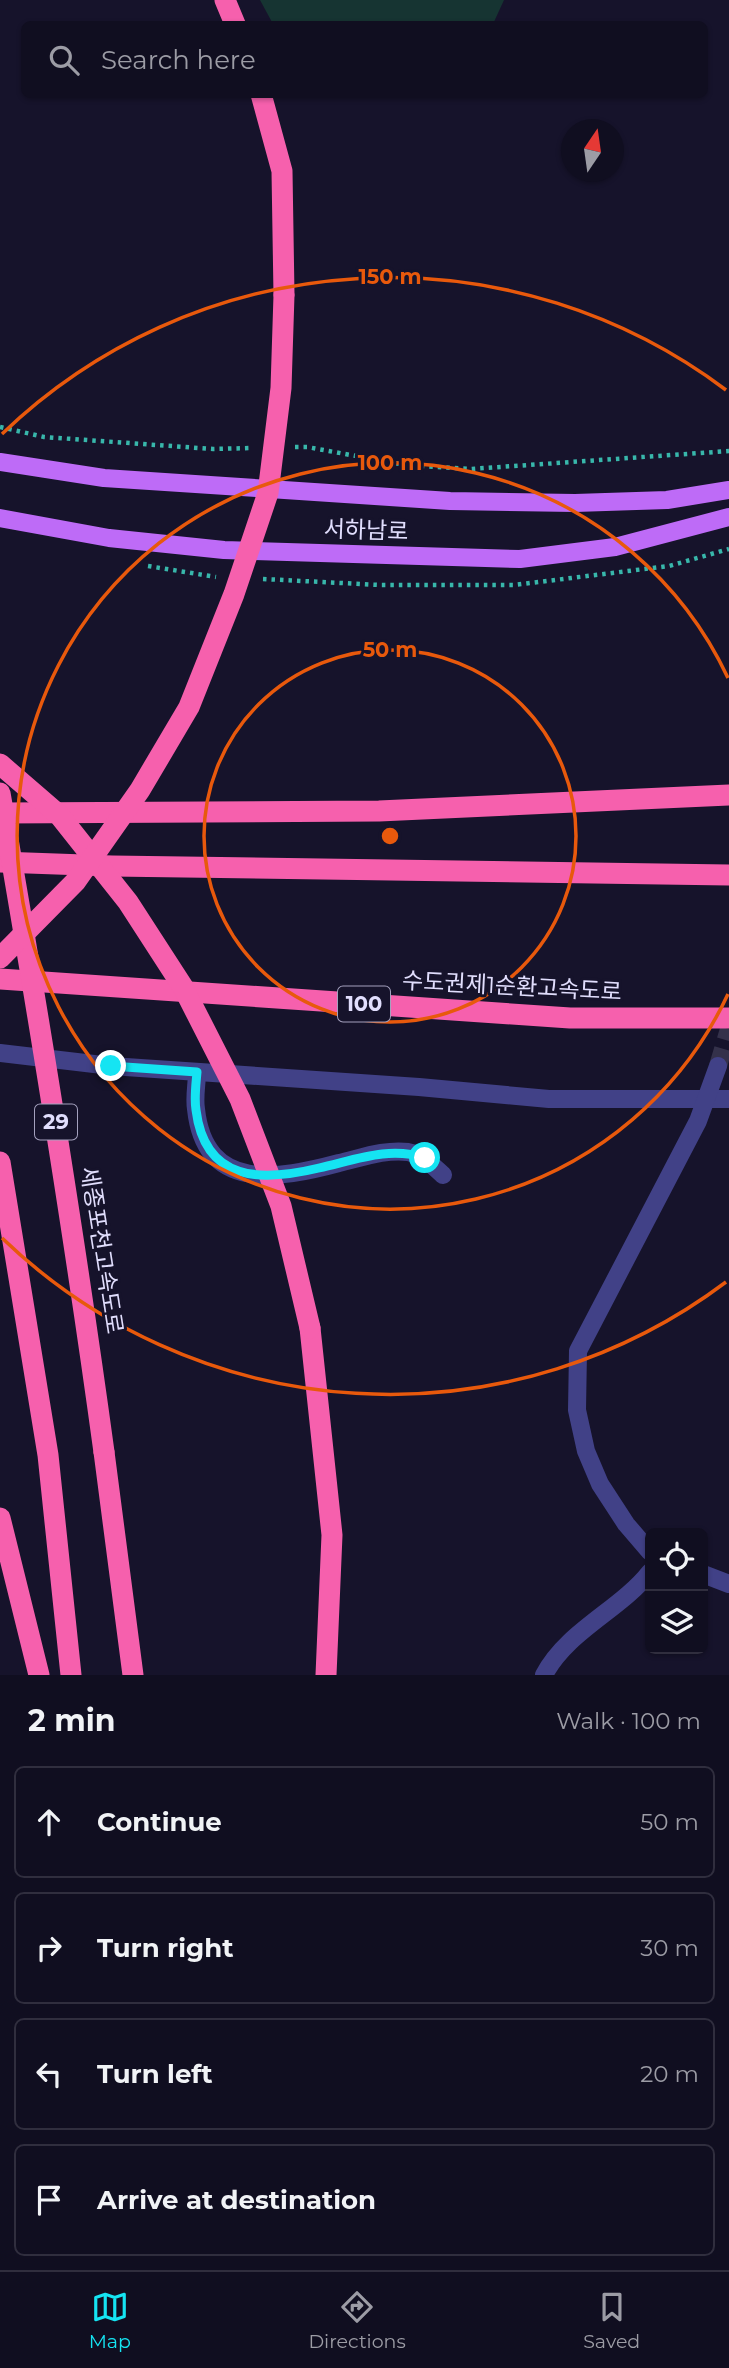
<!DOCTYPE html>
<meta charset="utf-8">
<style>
:root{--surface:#100e20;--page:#1e1c2d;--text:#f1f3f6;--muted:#9c9ca5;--line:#302e3e;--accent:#15e4f2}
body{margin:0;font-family:Montserrat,"Noto Sans KR",sans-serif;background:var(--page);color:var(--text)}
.controls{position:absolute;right:21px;bottom:21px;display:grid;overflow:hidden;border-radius:10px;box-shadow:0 2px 5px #0004}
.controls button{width:63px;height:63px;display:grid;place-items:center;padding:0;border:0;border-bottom:2px solid var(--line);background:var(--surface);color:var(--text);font:35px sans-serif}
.compass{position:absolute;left:561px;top:119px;width:63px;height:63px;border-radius:50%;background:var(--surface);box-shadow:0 2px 5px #0004;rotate:13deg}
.stop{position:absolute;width:21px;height:21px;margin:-16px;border:5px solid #15e4f2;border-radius:50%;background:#fff}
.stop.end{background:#15e4f2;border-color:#fff;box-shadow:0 2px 7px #0008}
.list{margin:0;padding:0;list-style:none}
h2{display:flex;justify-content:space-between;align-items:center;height:91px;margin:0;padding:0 28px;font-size:30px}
h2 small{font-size:23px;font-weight:400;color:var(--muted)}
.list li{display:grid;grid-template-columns:46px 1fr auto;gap:21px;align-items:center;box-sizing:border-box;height:112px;margin:0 14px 14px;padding:0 14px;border:2px solid var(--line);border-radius:10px}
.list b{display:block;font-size:26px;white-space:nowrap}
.list em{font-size:23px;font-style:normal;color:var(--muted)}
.icon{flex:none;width:38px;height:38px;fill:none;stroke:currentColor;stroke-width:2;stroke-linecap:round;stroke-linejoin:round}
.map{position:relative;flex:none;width:729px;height:1675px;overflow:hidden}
.search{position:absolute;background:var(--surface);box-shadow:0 2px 5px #0004;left:21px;right:21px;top:21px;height:77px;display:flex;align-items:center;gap:18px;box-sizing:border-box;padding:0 24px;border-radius:10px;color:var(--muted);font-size:26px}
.sheet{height:595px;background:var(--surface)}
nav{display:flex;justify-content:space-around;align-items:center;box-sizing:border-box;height:98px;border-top:2px solid var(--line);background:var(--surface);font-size:19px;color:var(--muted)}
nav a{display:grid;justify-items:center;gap:4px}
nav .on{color:var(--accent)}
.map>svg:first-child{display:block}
.green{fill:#163432}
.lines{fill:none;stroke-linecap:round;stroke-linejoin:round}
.minor-tunnel{stroke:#34314a;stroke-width:18;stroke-dasharray:18 9;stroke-linecap:butt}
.path{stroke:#38b7ab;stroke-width:4.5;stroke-dasharray:3.5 5;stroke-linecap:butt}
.minor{stroke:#414187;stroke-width:18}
.major{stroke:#be6bf7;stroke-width:18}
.highway{stroke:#f660ad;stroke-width:21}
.highway-bridge{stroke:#f660ad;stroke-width:21}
.route{stroke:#15e4f2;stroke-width:9}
.ring{fill:none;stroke:#e8590c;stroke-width:3.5}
.labels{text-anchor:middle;stroke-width:6;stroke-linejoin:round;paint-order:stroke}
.shield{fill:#16132b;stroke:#a4a1be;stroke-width:2}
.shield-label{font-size:21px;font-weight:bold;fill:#e1defd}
.street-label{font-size:23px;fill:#e1defd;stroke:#16132b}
.centre{fill:#e8590c;stroke:#16132b;stroke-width:3.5}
.ring-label{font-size:21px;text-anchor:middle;font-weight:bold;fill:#e8590c;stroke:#16132b;stroke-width:6;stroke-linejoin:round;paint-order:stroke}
</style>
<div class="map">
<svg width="729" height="1675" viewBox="0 0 729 1675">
<rect width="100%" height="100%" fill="#16132b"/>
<polygon class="green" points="260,0 504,0 493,24 273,24"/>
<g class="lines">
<polyline class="minor-tunnel" points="718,1066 729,1029"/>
<g class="path">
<polyline points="0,427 44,437 213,449 251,448"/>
<polyline points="295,447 307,447 405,465 471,469 729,451"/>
<polyline points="148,566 216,577"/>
<polyline points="263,579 380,585 514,585 669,566 729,549"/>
</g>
<g class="minor">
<polyline points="0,1053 111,1066 419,1087 549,1099 729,1099"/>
<path d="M197,1072c0,12 -3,25 -1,37 9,84 83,70 143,54 22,-5 46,-14 69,-11 15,3 24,13 35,23"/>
<polyline points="650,1552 626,1524 600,1484 586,1451 577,1410 578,1351 698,1121 718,1066"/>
<polyline points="703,1574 729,1584"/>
<path d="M544,1675c23,-44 76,-65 106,-103"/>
</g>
<g class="major">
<polyline points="0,462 104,478 450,501 575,503 667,500 729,490"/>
<polyline points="0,518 109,538 224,550 520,559 615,547 729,517"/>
</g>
<g class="highway">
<polyline points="225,0 235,24"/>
<polyline points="261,94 282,171 284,295"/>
<polyline points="0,813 379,811 729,795"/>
<polyline points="0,862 112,866 729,875"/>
<polyline points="0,979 570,1018 729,1018"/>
<polyline points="0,1162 48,1455 71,1675"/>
<polyline points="310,1328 332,1535 326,1675"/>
<polyline points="104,1452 133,1675"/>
<polyline points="0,1518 39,1675"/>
</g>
<g class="highway-bridge">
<polyline points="0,764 59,815 128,902 183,987 240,1099 281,1206 310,1328"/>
<path d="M0,793c38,219 74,439 104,659"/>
<polyline points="0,958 76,881 140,790 189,707 234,594 268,493 281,388 284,295"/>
</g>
</g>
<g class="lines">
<path class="route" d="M111,1066l86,6c-1,12 -3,26 -1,38 9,72 65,72 123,58 36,-8 70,-22 106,-10"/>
</g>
<g class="ring">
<circle cx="390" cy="836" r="186"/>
<path d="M728 994A373 373 0 1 1 728 678"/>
<path d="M726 1282A559 559 0 0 1 2 1238M2 434A559 559 0 0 1 726 390"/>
</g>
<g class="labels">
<g class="shield">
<rect x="338" y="986.5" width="52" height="35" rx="5"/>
<rect x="35" y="1104.5" width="42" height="35" rx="5"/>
</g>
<g class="shield-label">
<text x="364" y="1011">100</text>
<text x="56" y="1129">29</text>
</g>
<g class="street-label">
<text transform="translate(366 530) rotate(2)" y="8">서하남로</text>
<text transform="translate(512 986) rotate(3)" y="8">수도권제1순환고속도로</text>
<text transform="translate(102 1250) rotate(81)" y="8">세종포천고속도로</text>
</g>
</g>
<circle cx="390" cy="836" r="10" class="centre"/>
<g class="ring-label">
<text x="390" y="284">150 m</text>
<text x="390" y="470">100 m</text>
<text x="390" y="657">50 m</text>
</g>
</svg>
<div class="controls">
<button><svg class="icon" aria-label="locate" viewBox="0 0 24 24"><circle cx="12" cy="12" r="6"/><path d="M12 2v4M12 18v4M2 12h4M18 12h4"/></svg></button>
<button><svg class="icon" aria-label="layers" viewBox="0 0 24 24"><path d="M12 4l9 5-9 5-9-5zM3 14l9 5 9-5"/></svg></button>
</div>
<svg class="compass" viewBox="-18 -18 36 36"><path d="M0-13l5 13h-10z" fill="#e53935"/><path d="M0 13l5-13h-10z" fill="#9c9ca5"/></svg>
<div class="stop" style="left:425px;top:1158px"></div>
<div class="stop end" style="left:111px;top:1066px"></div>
<div class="search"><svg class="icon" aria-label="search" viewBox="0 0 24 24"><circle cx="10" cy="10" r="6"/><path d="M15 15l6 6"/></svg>Search here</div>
</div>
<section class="sheet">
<h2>2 min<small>Walk · 100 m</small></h2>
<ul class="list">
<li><svg class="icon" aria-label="ahead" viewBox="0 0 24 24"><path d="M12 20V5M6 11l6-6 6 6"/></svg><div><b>Continue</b></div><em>50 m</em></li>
<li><svg class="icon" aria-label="right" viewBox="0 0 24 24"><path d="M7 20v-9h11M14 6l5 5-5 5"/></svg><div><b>Turn right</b></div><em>30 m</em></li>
<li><svg class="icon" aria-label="left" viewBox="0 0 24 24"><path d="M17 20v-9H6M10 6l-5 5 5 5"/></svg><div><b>Turn left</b></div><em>20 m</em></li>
<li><svg class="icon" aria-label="arrive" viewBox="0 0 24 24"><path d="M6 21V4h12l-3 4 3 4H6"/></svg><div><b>Arrive at destination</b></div></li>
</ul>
</section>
<nav>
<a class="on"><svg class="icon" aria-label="map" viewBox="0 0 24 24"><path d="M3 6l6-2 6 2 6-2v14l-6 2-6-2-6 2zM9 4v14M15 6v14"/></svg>Map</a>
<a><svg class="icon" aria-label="directions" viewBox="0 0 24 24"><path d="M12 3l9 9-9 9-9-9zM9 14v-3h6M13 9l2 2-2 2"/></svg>Directions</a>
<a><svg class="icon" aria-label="saved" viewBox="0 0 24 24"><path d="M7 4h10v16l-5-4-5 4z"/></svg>Saved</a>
</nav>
